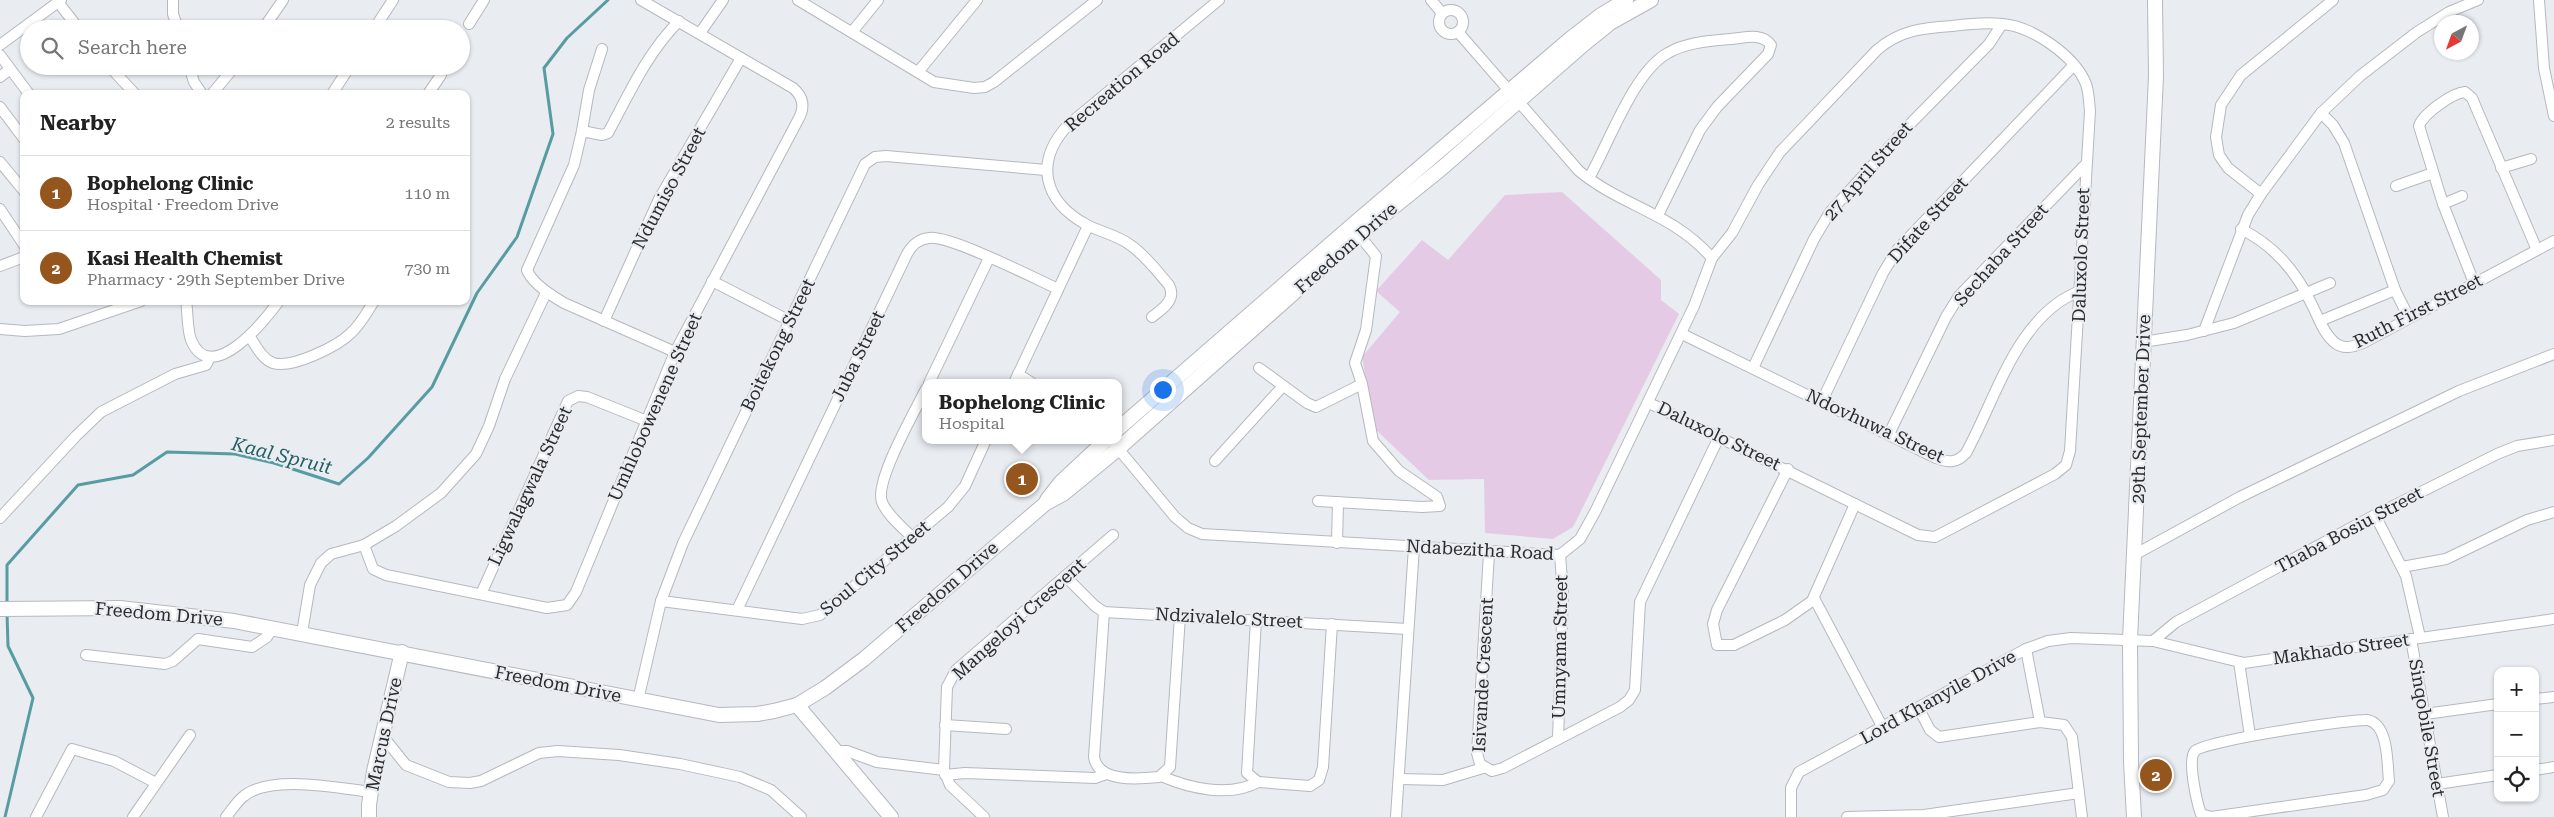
<!DOCTYPE html>
<meta charset="utf-8">
<style>
:root{--surface:#fff;--page:#f6f6f6;--text:#222;--muted:#767676;--line:#e0e0e0;--accent:#95561d}
body{margin:0;font-family:"Roboto Serif",serif;background:var(--page);color:var(--text)}
.controls{position:absolute;right:15px;bottom:15px;display:grid;overflow:hidden;border-radius:10px;box-shadow:0 1px 4px #0004}
.controls button{width:45px;height:45px;display:grid;place-items:center;padding:0;border:0;border-bottom:1px solid var(--line);background:var(--surface);color:var(--text);font:25px sans-serif}
.compass{position:absolute;left:2434px;top:15px;width:45px;height:45px;border-radius:50%;background:var(--surface);box-shadow:0 1px 4px #0004;rotate:221deg}
.you{position:absolute;left:1162px;top:389px;width:18px;height:18px;margin:-12px;border:4px solid #fff;border-radius:50%;background:#1a73e8;box-shadow:0 0 0 8px #1a73e833}
.badge{display:grid;place-items:center;width:32px;height:32px;border-radius:50%;background:var(--accent);color:#fff;font-size:16px;font-weight:700}
.pin{position:absolute;translate:-50% -50%;border:2px solid #fff;box-shadow:0 1px 5px #0006}
.popup{position:absolute;left:922px;top:379px;width:200px;height:65px;box-sizing:border-box;display:grid;place-content:center;border-radius:10px;background:var(--surface);filter:drop-shadow(0 1px 4px #0005);font-size:16px;white-space:nowrap;color:var(--muted)}
.popup b{font-size:19px;color:var(--text)}
.popup::after{content:'';position:absolute;left:50%;top:100%;margin-left:-10px;border:10px solid transparent;border-top-color:var(--surface)}
.list{margin:0;padding:0;list-style:none}
h2{display:flex;justify-content:space-between;align-items:center;height:65px;margin:0;padding:0 20px;font-size:21px}
h2 small{font-size:16px;font-weight:400;color:var(--muted)}
.list li{display:grid;grid-template-columns:32px 1fr auto;gap:15px;align-items:center;box-sizing:border-box;height:75px;padding:0 20px;border-top:1px solid var(--line)}
.list b{display:block;font-size:19px;white-space:nowrap}
.list p{margin:0;font-size:16px;white-space:nowrap;color:var(--muted)}
.list em{font-size:16px;font-style:normal;color:var(--muted)}
.icon{flex:none;width:28px;height:28px;fill:none;stroke:currentColor;stroke-width:2;stroke-linecap:round;stroke-linejoin:round}
.map{position:relative;flex:none;width:2554px;height:817px;overflow:hidden}
.search{position:absolute;background:var(--surface);box-shadow:0 1px 4px #0004;left:20px;top:20px;width:450px;height:55px;display:flex;align-items:center;gap:12px;box-sizing:border-box;padding:0 18px;border-radius:28px;color:var(--muted);font-size:19px}
.panel{position:absolute;background:var(--surface);box-shadow:0 1px 4px #0004;left:20px;top:90px;width:450px;height:215px;border-radius:10px}
.map>svg:first-child{display:block}
.green{fill:#e5cae5}
.lines{fill:none;stroke-linecap:round;stroke-linejoin:round}
.stream{stroke:#569ca2;stroke-width:3}
.street-casing{stroke:#b6b8be;stroke-width:12}
.secondary-casing{stroke:#b6b8be;stroke-width:16}
.street{stroke:#fff;stroke-width:10}
.secondary{stroke:#fff;stroke-width:14}
.labels{text-anchor:middle;stroke-width:4.5;stroke-linejoin:round;paint-order:stroke}
.street-label{font-size:18px;fill:#2a2b2d;stroke:#e9ecf1}
.water-label{font-size:19px;font-style:italic;fill:#235e63;stroke:#e9ecf1}
</style>
<div class="map">
<svg width="2554" height="817" viewBox="0 0 2554 817">
<rect width="100%" height="100%" fill="#e9ecf1"/>
<polygon class="green" points="1562,192 1661,280 1661,300 1679,314 1573,527 1553,539 1485,533 1484,479 1429,480 1375,429 1362,357 1400,312 1376,291 1422,240 1448,260 1505,195"/>
<g class="lines">
<g class="stream">
<polyline points="7,605 7,565 78,485 133,475 167,452 235,454 274,463 339,484 368,458 432,387 477,293 517,237 553,134 544,68 567,38 608,0"/>
<polyline points="5,817 33,698 8,646 7,613"/>
</g>
<g class="street-casing">
<g id="street">
<polyline points="173,0 173,14 178,29"/>
<polyline points="798,0 934,82 974,88 985,87 994,82 1097,0"/>
<polyline points="1431,0 1442,13"/>
<polyline points="2539,0 2544,68 2554,116"/>
<polyline points="58,2 79,29"/>
<circle cx="1451" cy="22" r="12"/>
<polyline points="469,24 484,0"/>
<polyline points="263,29 283,0"/>
<polyline points="374,29 393,0"/>
<polyline points="852,32 878,0"/>
<path d="M1458,32l121,139c44,36 92,41 133,87"/>
<polyline points="700,33 723,0"/>
<polyline points="0,45 61,0"/>
<path d="M602,49l-13,41 -7,41 -8,34 -47,105c5,13 25,26 37,33l111,49"/>
<polyline points="0,55 29,94"/>
<polyline points="109,66 135,94"/>
<polyline points="189,66 194,82 202,94"/>
<polyline points="918,72 977,0"/>
<polyline points="0,77 10,69"/>
<polyline points="212,94 235,66"/>
<polyline points="332,94 350,66"/>
<polyline points="428,94 441,75"/>
<polyline points="0,107 24,139"/>
<polyline points="2321,113 2333,125 2344,143 2395,290 2409,318"/>
<path d="M582,131l20,4 6,-2c21,-39 39,-80 71,-112"/>
<polyline points="0,162 24,191"/>
<polyline points="2501,168 2531,159"/>
<path d="M1589,178c20,-35 45,-107 79,-125 19,-11 42,-12 63,-14 13,-1 31,-7 40,6l-3,9 -51,53 -17,23 -42,85"/>
<polyline points="2396,186 2433,173"/>
<polyline points="2261,194 2228,168 2219,155 2216,137 2221,105 2241,75 2333,0"/>
<polyline points="2443,204 2462,196"/>
<polyline points="0,209 24,245"/>
<path d="M2241,229c32,16 55,42 70,74 7,13 12,30 23,39 9,8 19,5 29,1l191,-102"/>
<polyline points="0,266 24,257"/>
<polyline points="712,281 790,321"/>
<path d="M2474,283l-31,-79 -24,-78c4,-12 33,-33 46,-34l7,6 65,152"/>
<path d="M186,301c2,12 1,28 5,39 20,48 74,-20 88,-39"/>
<path d="M1152,317c10,-8 25,-17 17,-32 -12,-14 -25,-31 -40,-41 -13,-9 -28,-12 -42,-19 -44,-24 -53,-63 -19,-100l151,-125"/>
<polyline points="604,321 659,199 741,58"/>
<polyline points="2320,321 2395,290"/>
<polyline points="0,329 25,331 59,329 141,301"/>
<polyline points="2204,331 2248,215 2261,194 2321,113 2360,76 2417,32 2449,12 2478,0"/>
<path d="M1682,334l254,124c13,5 21,5 30,-5 30,-54 51,-138 114,-162"/>
<path d="M250,337c6,9 12,22 23,26 19,6 65,-17 78,-30 10,-9 16,-21 23,-32"/>
<polyline points="2143,342 2187,335 2234,323 2330,283"/>
<polyline points="1259,368 1307,403 1316,407 1362,384"/>
<polyline points="1753,368 1814,239 1830,212 1912,122 1989,44 2002,24"/>
<polyline points="1018,374 1032,383"/>
<polyline points="929,383 989,258"/>
<polyline points="1014,383 1088,226"/>
<polyline points="1822,401 1883,273 1897,250 2073,66"/>
<polyline points="1889,434 1946,317 1959,296 2085,165"/>
<path d="M1111,440l64,77 13,11 14,6 358,21 20,-16 15,-27 99,-206 18,-48 20,-25 26,-48 22,-33 97,-102c23,-20 46,-22 75,-24 16,-2 33,-4 50,-2 30,2 73,32 84,60 3,8 3,19 4,27l-20,340 -4,14 -11,9 -120,63 -17,-2 -269,-132"/>
<polyline points="1215,461 1283,386"/>
<polyline points="1788,469 1717,610 1713,624 1717,645 1734,645 1785,620 1812,601 1855,504"/>
<polyline points="1318,501 1422,507 1440,506 1437,497 1399,471 1373,441 1362,384 1355,363 1366,330 1376,256 1359,235"/>
<polyline points="2375,515 2406,576 2420,637"/>
<polyline points="0,518 76,436 101,412 175,374 206,365 210,357"/>
<path d="M912,537c-10,-10 -25,-22 -30,-35 -8,-20 33,-91 44,-113"/>
<polyline points="1337,543 1338,502"/>
<path d="M364,545l9,24 13,6 161,33 20,-3 9,-13 99,-240 123,-232c7,-12 6,-23 -5,-32l-152,-88"/>
<polyline points="1489,553 1477,753 1480,764 1492,771 1503,768 1620,707 1629,700 1635,690 1640,602 1719,437"/>
<polyline points="2134,555 2240,497 2459,391 2554,354"/>
<polyline points="2402,567 2446,559 2527,520 2554,512"/>
<polyline points="1065,576 1095,606 1104,612 1408,629"/>
<polyline points="481,594 568,401 578,396 587,397 647,421"/>
<polyline points="1814,598 1883,728"/>
<polyline points="661,601 802,619 820,615 948,507 965,486 986,440"/>
<path d="M737,610l169,-354c4,-9 12,-17 23,-18 21,-3 105,40 129,51"/>
<path d="M1104,612l-10,145c4,26 45,22 65,20l11,-10 10,-151"/>
<polyline points="1256,620 1247,773 1258,782 1310,786 1319,780 1323,767 1332,624"/>
<polyline points="302,633 310,585 321,563 331,554 364,545 396,526 441,493 476,454 489,426 505,379 545,295 550,294"/>
<polyline points="2411,639 2443,817"/>
<polyline points="2153,641 2176,622 2375,515 2497,454 2517,446 2554,440"/>
<polyline points="2026,649 2040,722"/>
<polyline points="86,655 165,664 173,661 198,639 252,647 267,637 273,627"/>
<polyline points="2239,662 2250,736"/>
<polyline points="2535,699 2554,697"/>
<polyline points="638,700 661,601 683,543 865,164 875,157 886,156 1046,170"/>
<polyline points="1919,709 1930,730 1939,737 2040,722 2064,725 2072,737 2082,817"/>
<polyline points="2425,714 2498,704"/>
<path d="M2368,720c21,5 19,44 21,61l-6,9 -17,5 -155,22 -10,-3c-4,-11 -14,-54 -6,-63 8,-10 155,-32 173,-31z"/>
<polyline points="945,725 1006,729"/>
<polyline points="382,735 406,765 449,782 470,783 481,781 539,753 558,751 619,755 680,764 740,777 771,790 801,817"/>
<polyline points="1558,739 1563,594 1560,555"/>
<polyline points="834,751 847,751 877,762 944,770"/>
<polyline points="2535,770 2554,767"/>
<polyline points="945,775 965,773 1095,778 1106,774"/>
<path d="M1161,776c28,12 68,22 97,6"/>
<polyline points="1400,779 1443,780 1483,768"/>
<polyline points="2437,784 2498,775"/>
<polyline points="36,817 72,749 114,761 156,783"/>
<polyline points="133,817 190,735"/>
<path d="M226,817c6,-7 11,-16 18,-21 27,-22 94,-8 127,-4"/>
<polyline points="984,817 950,785 944,770 947,687 956,670 1113,535"/>
<polyline points="1396,817 1414,547"/>
<polyline points="1791,817 1791,788 1799,772 2026,649 2048,641 2071,638 2153,641 2244,663 2554,619"/>
<polyline points="1847,817 1924,815 2079,793"/>
</g>
</g>
<g class="secondary-casing">
<g id="secondary">
<polyline points="1118,429 1349,228 1570,39 1601,15 1626,0"/>
<polyline points="1047,500 1061,482 1106,440"/>
<polyline points="0,609 120,608 234,621 719,715 757,714 774,711 797,705 825,688 864,659 1046,503 1063,494 1119,448 1359,235 1442,168 1584,44 1610,23 1651,0"/>
<polyline points="797,705 891,817"/>
<polyline points="369,817 369,805 374,771 402,652"/>
<polyline points="2134,817 2131,762 2130,640 2156,76 2155,0"/>
</g>
</g>
<use href="#street" class="street"/>
<use href="#secondary" class="secondary"/>
</g>
<g class="labels">
<g class="street-label">
<text transform="translate(1122 82) rotate(-40)" y="6">Recreation Road</text>
<text transform="translate(1868 171) rotate(-49)" y="6">27 April Street</text>
<text transform="translate(669 188) rotate(-62)" y="6">Ndumiso Street</text>
<text transform="translate(1928 220) rotate(-48)" y="6">Difate Street</text>
<text transform="translate(1346 248) rotate(-41)" y="6">Freedom Drive</text>
<text transform="translate(2001 255) rotate(-48)" y="6">Sechaba Street</text>
<text transform="translate(2081 255) rotate(-88)" y="6">Daluxolo Street</text>
<text transform="translate(2418 311) rotate(-27)" y="6">Ruth First Street</text>
<text transform="translate(778 345) rotate(-64)" y="6">Boitekong Street</text>
<text transform="translate(858 356) rotate(-64)" y="6">Juba Street</text>
<text transform="translate(655 407) rotate(-66)" y="6">Umhlobowenene Street</text>
<text transform="translate(2141 409) rotate(-88)" y="6">29th September Drive</text>
<text transform="translate(1875 426) rotate(25)" y="6">Ndovhuwa Street</text>
<text transform="translate(1719 436) rotate(26)" y="6">Daluxolo Street</text>
<text transform="translate(530 486) rotate(-65)" y="6">Ligwalagwala Street</text>
<text transform="translate(2349 530) rotate(-28)" y="6">Thaba Bosiu Street</text>
<text transform="translate(1480 550) rotate(3)" y="6">Ndabezitha Road</text>
<text transform="translate(875 568) rotate(-40)" y="6">Soul City Street</text>
<text transform="translate(947 587) rotate(-41)" y="6">Freedom Drive</text>
<text transform="translate(159 614) rotate(5)" y="6">Freedom Drive</text>
<text transform="translate(1229 618) rotate(3)" y="6">Ndzivalelo Street</text>
<text transform="translate(1019 619) rotate(-42)" y="6">Mangeloyi Crescent</text>
<text transform="translate(1560 647) rotate(-89)" y="6">Umnyama Street</text>
<text transform="translate(2341 649) rotate(-8)" y="6">Makhado Street</text>
<text transform="translate(1483 675) rotate(-87)" y="6">Isivande Crescent</text>
<text transform="translate(558 684) rotate(11)" y="6">Freedom Drive</text>
<text transform="translate(1938 697) rotate(-29)" y="6">Lord Khanyile Drive</text>
<text transform="translate(2427 728) rotate(80)" y="6">Sinqobile Street</text>
<text transform="translate(384 734) rotate(-78)" y="6">Marcus Drive</text>
</g>
<g class="water-label">
<text transform="translate(282 455) rotate(14)" y="7">Kaal Spruit</text>
</g>
</g>
</svg>
<div class="controls">
<button>+</button>
<button>−</button>
<button><svg class="icon" aria-label="locate" viewBox="0 0 24 24"><circle cx="12" cy="12" r="6"/><path d="M12 2v4M12 18v4M2 12h4M18 12h4"/></svg></button>
</div>
<svg class="compass" viewBox="-18 -18 36 36"><path d="M0-13l5 13h-10z" fill="#e53935"/><path d="M0 13l5-13h-10z" fill="#767676"/></svg>
<div class="you"></div>
<div class="pin badge" style="left:1022px;top:479px">1</div>
<div class="popup"><b>Bophelong Clinic</b>Hospital</div>
<div class="pin badge" style="left:2156px;top:775px">2</div>
<div class="search"><svg class="icon" aria-label="search" viewBox="0 0 24 24"><circle cx="10" cy="10" r="6"/><path d="M15 15l6 6"/></svg>Search here</div>
<section class="panel">
<h2>Nearby<small>2 results</small></h2>
<ul class="list">
<li><span class="badge">1</span><div><b>Bophelong Clinic</b><p>Hospital · Freedom Drive</p></div><em>110 m</em></li>
<li><span class="badge">2</span><div><b>Kasi Health Chemist</b><p>Pharmacy · 29th September Drive</p></div><em>730 m</em></li>
</ul>
</section>
</div>
